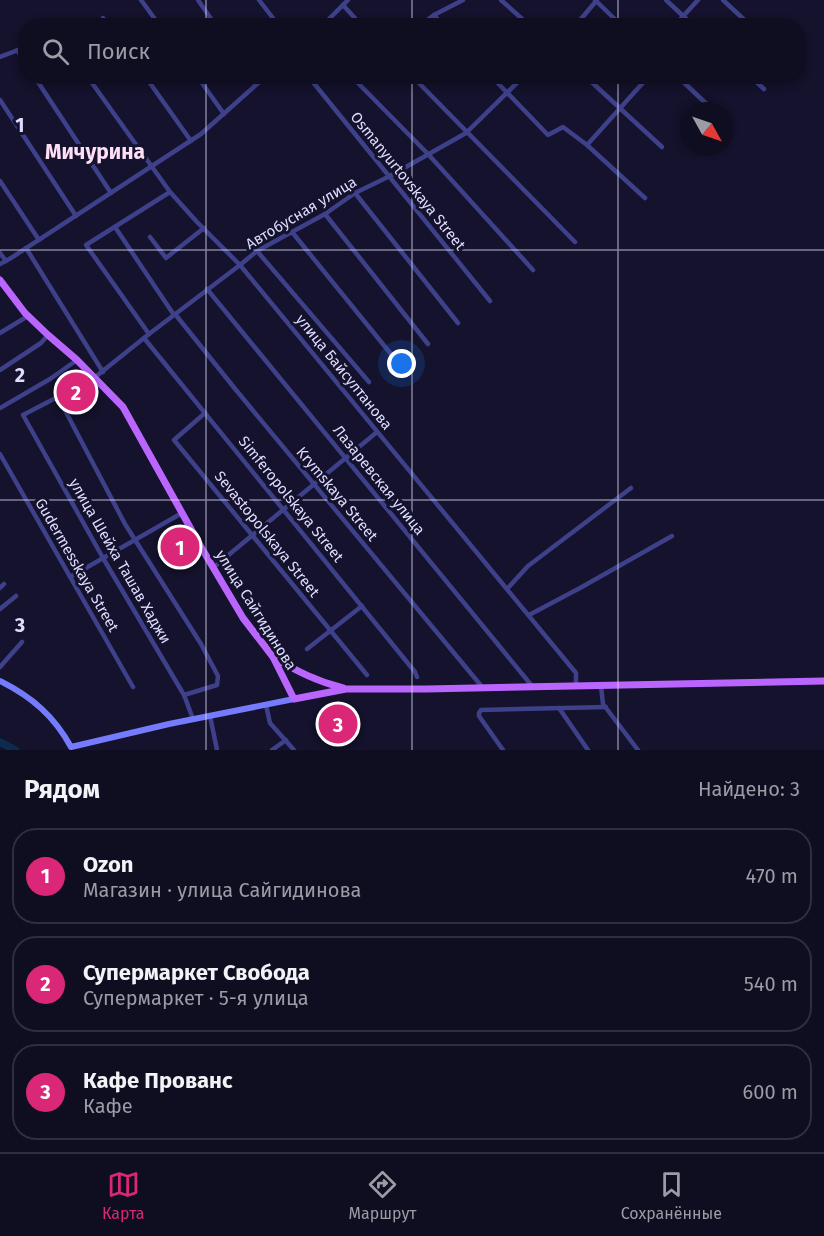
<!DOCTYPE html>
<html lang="ru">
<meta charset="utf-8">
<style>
:root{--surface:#0f0e21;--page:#1d1c2e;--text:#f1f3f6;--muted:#9b9ca5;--line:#2f2e3f;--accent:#db2777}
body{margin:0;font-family:"Fira Sans",sans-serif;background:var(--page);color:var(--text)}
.compass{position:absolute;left:680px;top:102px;width:54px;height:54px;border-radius:50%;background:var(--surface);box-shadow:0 3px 9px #0003;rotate:130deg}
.you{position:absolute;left:402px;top:364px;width:21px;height:21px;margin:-15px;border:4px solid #fff;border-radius:50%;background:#1a73e8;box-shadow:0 0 0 9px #1a73e833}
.badge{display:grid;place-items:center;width:39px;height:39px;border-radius:50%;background:var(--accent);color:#fff;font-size:20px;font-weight:700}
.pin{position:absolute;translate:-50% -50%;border:3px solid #fff;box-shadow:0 2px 6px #0006}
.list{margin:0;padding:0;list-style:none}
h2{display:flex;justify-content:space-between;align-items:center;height:78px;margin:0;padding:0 24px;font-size:26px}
h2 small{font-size:20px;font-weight:400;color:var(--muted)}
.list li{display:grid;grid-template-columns:39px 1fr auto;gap:18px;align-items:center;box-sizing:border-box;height:96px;margin:0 12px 12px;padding:0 12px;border:2px solid var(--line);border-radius:24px}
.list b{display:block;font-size:22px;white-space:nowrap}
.list p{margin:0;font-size:20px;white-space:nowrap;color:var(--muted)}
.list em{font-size:20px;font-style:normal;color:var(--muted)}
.icon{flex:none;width:33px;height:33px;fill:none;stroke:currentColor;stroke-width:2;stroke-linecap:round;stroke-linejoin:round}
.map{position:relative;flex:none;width:824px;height:750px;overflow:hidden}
.search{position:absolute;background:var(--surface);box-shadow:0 3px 9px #0003;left:18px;right:18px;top:18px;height:66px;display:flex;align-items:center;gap:15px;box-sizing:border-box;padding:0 21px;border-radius:24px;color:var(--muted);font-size:22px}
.sheet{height:402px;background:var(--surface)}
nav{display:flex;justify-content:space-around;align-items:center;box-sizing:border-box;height:84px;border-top:2px solid var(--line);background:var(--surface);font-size:16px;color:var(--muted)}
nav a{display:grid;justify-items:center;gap:3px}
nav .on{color:var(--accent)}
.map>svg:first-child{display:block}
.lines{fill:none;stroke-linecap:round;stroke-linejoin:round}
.river{stroke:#0e2a4f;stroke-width:8}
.street{stroke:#3e408a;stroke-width:4.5}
.secondary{stroke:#757bfd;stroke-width:6}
.primary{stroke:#ba65fd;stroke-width:7}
.grid{fill:none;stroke:#deddff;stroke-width:1.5;stroke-opacity:0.55}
.labels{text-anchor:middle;stroke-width:6;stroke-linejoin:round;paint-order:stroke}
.street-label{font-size:15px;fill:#deddff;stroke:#14122c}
.district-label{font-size:21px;font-weight:bold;fill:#ffdff5;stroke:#14122c}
.grid-label{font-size:20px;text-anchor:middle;font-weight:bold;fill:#deddff;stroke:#14122c;stroke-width:6;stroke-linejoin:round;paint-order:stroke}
</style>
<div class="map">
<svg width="824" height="750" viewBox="0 0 824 750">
<rect width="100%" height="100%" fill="#14122c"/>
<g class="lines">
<polyline class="river" points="0,742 15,750"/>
<g class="street">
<polyline points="141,0 160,26"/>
<polyline points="198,0 216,26"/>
<polyline points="259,0 279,26"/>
<polyline points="501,0 530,26"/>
<polyline points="595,0 622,26"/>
<polyline points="666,0 694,26"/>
<polyline points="723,0 751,26"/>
<polyline points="343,5 362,26"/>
<polyline points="434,15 443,26"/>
<polyline points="103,18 108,26"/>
<polyline points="322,26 348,0"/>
<polyline points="419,26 434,15 463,0"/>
<polyline points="575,26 597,0"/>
<polyline points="674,26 698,0"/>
<polyline points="17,50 26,63"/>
<polyline points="0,57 26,47"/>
<polyline points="34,76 111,193"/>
<polyline points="87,76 170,192 197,222 240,265 576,673 576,686"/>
<polyline points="145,76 191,141"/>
<polyline points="197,76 224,114"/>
<polyline points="308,76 490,301"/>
<polyline points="351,76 428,154 533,270"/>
<polyline points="412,76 575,242"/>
<polyline points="491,76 548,135 563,127 587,145 645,198"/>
<polyline points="585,76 662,147"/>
<polyline points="677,76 714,111"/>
<polyline points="750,76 764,89"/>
<polyline points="0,100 76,216"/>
<polyline points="725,122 726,123"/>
<polyline points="587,145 649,76"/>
<polyline points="0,181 39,240"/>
<polyline points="355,193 458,323"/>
<polyline points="325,214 428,344"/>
<polyline points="115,227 174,315"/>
<polyline points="292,232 399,364"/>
<polyline points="150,237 166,258 204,228"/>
<polyline points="26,248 103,372"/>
<polyline points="257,251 369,382"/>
<polyline points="0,253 6,261"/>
<polyline points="0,264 11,258 201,134 266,76"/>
<polyline points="207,289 532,686"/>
<polyline points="175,314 236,390 483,688"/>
<polyline points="0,333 28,316"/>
<polyline points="149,334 86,245 170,192"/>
<polyline points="144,338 415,672 417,677"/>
<polyline points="0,370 41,343 48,335"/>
<polyline points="58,397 125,524 201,644 218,676 217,685 184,695"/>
<polyline points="0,408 50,379 77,360"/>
<polyline points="205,413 174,440 367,675"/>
<polyline points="0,454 133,687"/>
<polyline points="214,567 377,432"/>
<polyline points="70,577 182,513"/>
<polyline points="0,588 4,584"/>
<polyline points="507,589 528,566 631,488"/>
<polyline points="0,609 16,596"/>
<polyline points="529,615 580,588 672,536"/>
<polyline points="307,649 362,606"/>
<polyline points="0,667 22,642"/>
<polyline points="601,686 603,704 638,750"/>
<polyline points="266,705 270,723 294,750"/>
<polyline points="559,708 588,750"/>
<polyline points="210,716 217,750"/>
<polyline points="193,719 184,695 103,558 23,415 94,378 149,334 240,265 257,251 325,214 355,193 390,176 466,133 524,76"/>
<polyline points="272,750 286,740"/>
<polyline points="503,750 479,716 479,713 481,710 606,707"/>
</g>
<path class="secondary" d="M0,681c32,16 54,35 71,66l98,-23 125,-25"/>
<g class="primary">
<polyline points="0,280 25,313 48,335 77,360 123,407 201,547 243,618 273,657 294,699 346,689 426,689 824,681"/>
<path d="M274,658c25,14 42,23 69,30"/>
</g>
</g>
<path class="grid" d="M206,0v26M412,0v26M618,0v26M206,76v674M412,76v674M618,76v674M0,250h824M0,500h824"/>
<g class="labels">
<g class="street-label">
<text transform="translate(408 181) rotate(51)" y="5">Osmanyurtovskaya Street</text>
<text transform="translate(301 213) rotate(-31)" y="5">Автобусная улица</text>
<text transform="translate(344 372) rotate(51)" y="5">улица Байсултанова</text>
<text transform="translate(379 480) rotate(51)" y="5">Лазаревская улица</text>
<text transform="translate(337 494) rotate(50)" y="5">Krymskaya Street</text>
<text transform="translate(291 499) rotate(51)" y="5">Simferopolskaya Street</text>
<text transform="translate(267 534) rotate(51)" y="5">Sevastopolskaya Street</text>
<text transform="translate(120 561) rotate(60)" y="5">улица Шейха Ташав Хаджи</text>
<text transform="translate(77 565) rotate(60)" y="5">Gudermesskaya Street</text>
<text transform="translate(256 610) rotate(58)" y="5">улица Сайгидинова</text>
</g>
<g class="district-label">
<text x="95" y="159">Мичурина</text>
</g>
</g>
<g class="grid-label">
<text x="20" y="132">1</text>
<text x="20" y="382">2</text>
<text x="20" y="632">3</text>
</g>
</svg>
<svg class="compass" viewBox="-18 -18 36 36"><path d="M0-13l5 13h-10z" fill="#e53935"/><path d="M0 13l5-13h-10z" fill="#9b9ca5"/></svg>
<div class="you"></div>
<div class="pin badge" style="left:180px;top:547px">1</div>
<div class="pin badge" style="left:76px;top:392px">2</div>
<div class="pin badge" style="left:338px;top:724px">3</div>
<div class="search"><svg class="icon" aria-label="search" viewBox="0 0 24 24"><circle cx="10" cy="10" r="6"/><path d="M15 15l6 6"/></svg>Поиск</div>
</div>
<section class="sheet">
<h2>Рядом<small>Найдено: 3</small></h2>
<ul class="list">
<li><span class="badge">1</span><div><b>Ozon</b><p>Магазин · улица Сайгидинова</p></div><em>470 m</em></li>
<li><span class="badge">2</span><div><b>Супермаркет Свобода</b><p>Супермаркет · 5-я улица</p></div><em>540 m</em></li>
<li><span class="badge">3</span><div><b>Кафе Прованс</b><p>Кафе</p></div><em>600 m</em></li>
</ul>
</section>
<nav>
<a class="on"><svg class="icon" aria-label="map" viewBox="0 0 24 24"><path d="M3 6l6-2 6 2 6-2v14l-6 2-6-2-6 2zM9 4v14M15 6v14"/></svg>Карта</a>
<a><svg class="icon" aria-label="directions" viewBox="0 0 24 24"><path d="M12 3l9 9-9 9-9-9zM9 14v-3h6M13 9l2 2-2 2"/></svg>Маршрут</a>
<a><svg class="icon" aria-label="saved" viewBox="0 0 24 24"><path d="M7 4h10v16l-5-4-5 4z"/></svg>Сохранённые</a>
</nav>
